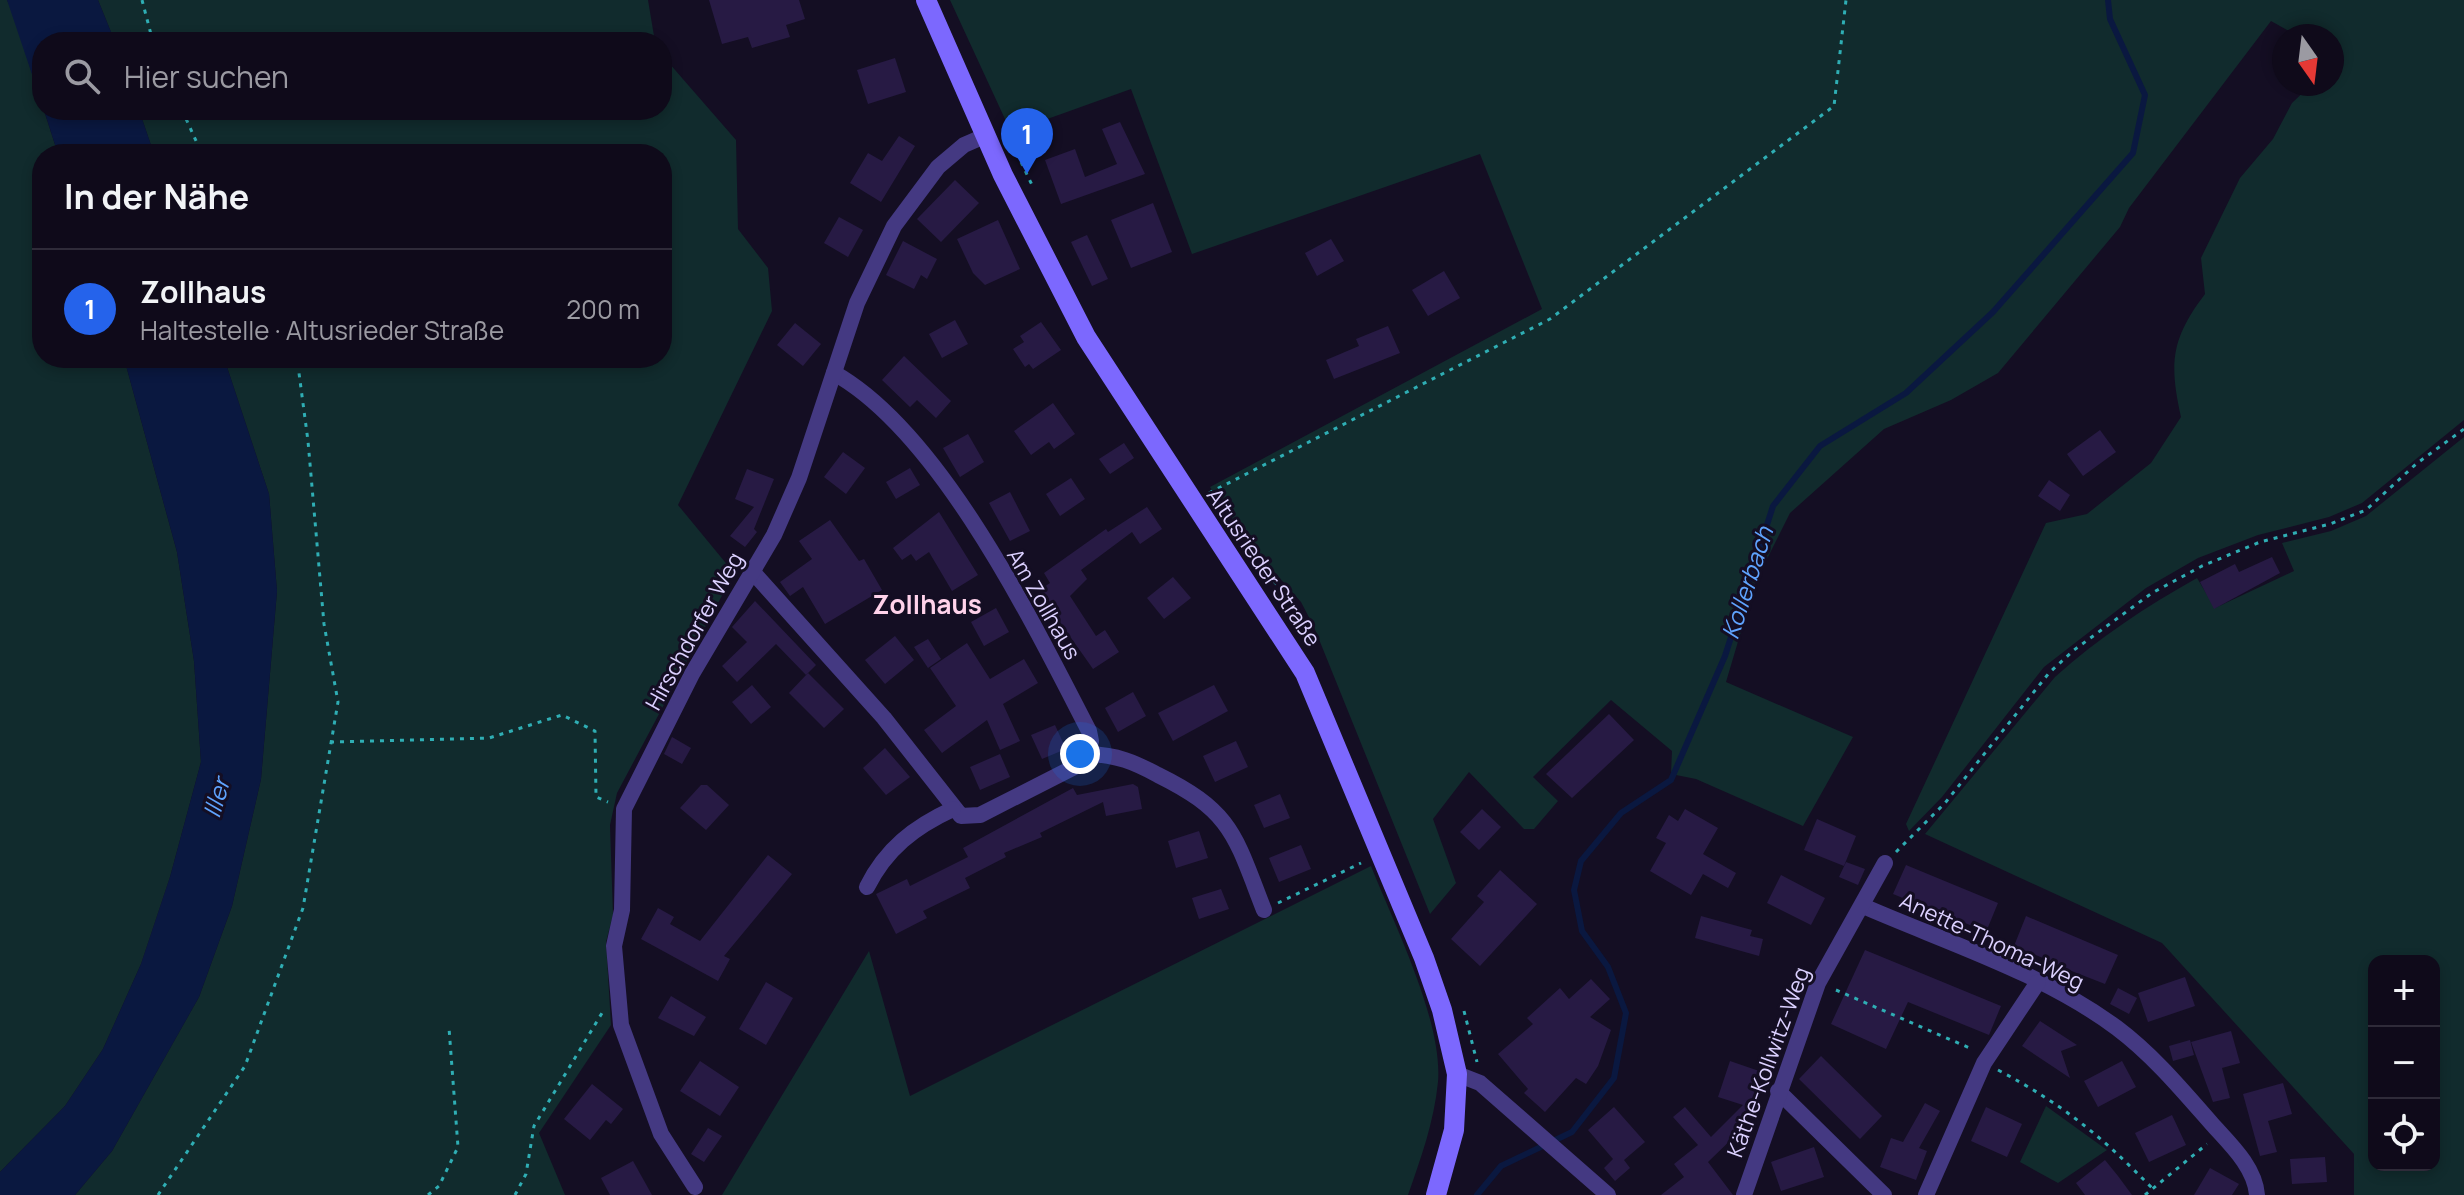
<!DOCTYPE html>
<html lang="de">
<meta charset="utf-8">
<style>
:root{--surface:#0f0a1a;--page:#1d1827;--text:#f1f3f6;--muted:#9b9aa2;--line:#2f2b39;--accent:#2563eb}
body{margin:0;font-family:Manrope,sans-serif;background:var(--page);color:var(--text)}
.controls{position:absolute;right:24px;bottom:24px;display:grid;overflow:hidden;border-radius:16px;box-shadow:0 4px 12px #0003}
.controls button{width:72px;height:72px;display:grid;place-items:center;padding:0;border:0;border-bottom:2px solid var(--line);background:var(--surface);color:var(--text);font:40px sans-serif}
.compass{position:absolute;left:2272px;top:24px;width:72px;height:72px;border-radius:50%;background:var(--surface);box-shadow:0 4px 12px #0003;rotate:166deg}
.you{position:absolute;left:1080px;top:754px;width:28px;height:28px;margin:-20px;border:6px solid #fff;border-radius:50%;background:#1a73e8;box-shadow:0 0 0 12px #1a73e833}
.badge{display:grid;place-items:center;width:52px;height:52px;border-radius:50%;background:var(--accent);color:#fff;font-size:26px;font-weight:700}
.pin{position:absolute;translate:-50% -66px;filter:drop-shadow(0 2px 4px #0008)}
.pin::after{content:'';position:absolute;top:42px;width:28px;height:24px;background:inherit;clip-path:polygon(0 0,100% 0,50% 100%)}
.list{margin:0;padding:0;list-style:none}
h2{display:flex;justify-content:space-between;align-items:center;height:104px;margin:0;padding:0 32px;font-size:34px}
h2 small{font-size:26px;font-weight:400;color:var(--muted)}
.list li{display:grid;grid-template-columns:52px 1fr auto;gap:24px;align-items:center;box-sizing:border-box;height:120px;padding:0 32px;border-top:2px solid var(--line)}
.list b{display:block;font-size:30px;white-space:nowrap}
.list p{margin:0;font-size:26px;white-space:nowrap;color:var(--muted)}
.list em{font-size:26px;font-style:normal;color:var(--muted)}
.icon{flex:none;width:44px;height:44px;fill:none;stroke:currentColor;stroke-width:2;stroke-linecap:round;stroke-linejoin:round}
.map{position:relative;flex:none;width:2464px;height:1195px;overflow:hidden}
.search{position:absolute;background:var(--surface);box-shadow:0 4px 12px #0003;left:32px;top:32px;width:640px;height:88px;display:flex;align-items:center;gap:20px;box-sizing:border-box;padding:0 28px;border-radius:32px;color:var(--muted);font-size:30px}
.panel{position:absolute;background:var(--surface);box-shadow:0 4px 12px #0003;left:32px;top:144px;width:640px;height:224px;border-radius:32px}
.map>svg:first-child{display:block}
.green{fill:#112b2d;fill-rule:evenodd}
.water{fill:#0a1840}
.lines{fill:none;stroke-linecap:round;stroke-linejoin:round}
.stream{stroke:#0a1840;stroke-width:6}
.building{fill:#271a44}
.path{stroke:#2faeb4;stroke-width:3;stroke-dasharray:4 6;stroke-linecap:butt}
.minor{stroke:#443982;stroke-width:16}
.secondary{stroke:#7c68fe;stroke-width:20}
.labels{text-anchor:middle;stroke-width:6;stroke-linejoin:round;paint-order:stroke}
.street-label{font-size:22px;fill:#dbd0ff;stroke:#140e23}
.water-label{font-size:24px;font-style:italic;fill:#5fa3fe;stroke:#140e23}
.quarter-label{font-size:26px;font-weight:bold;fill:#ffd2ea;stroke:#140e23}
</style>
<div class="map">
<svg width="2464" height="1195" viewBox="0 0 2464 1195">
<rect width="100%" height="100%" fill="#140e23"/>
<g class="green">
<polygon points="0,0 7,0 11,8 58,154 42,154 42,358 124,358 177,552 194,661 201,762 170,877 141,964 103,1049 65,1106 0,1172"/>
<polygon points="98,0 648,0 655,42 115,42"/>
<path d="M950,0h1514v420l-102,83 -33,14 -71,18 -60,23 -52,30 -102,79 -102,130 -33,34 -3,-7 140,-301 41,-9 64,-51 30,-46c-12,-54 -10,-78 24,-123l-4,-36 39,-80 33,-39 19,-36 20,-19h20v-20l6,-5 -6,-4v-19h-34l-27,-15 -142,187 -9,19 -122,146 -47,27 -67,29 -94,84 -34,68 -30,101 127,55 -50,89 -107,-47 -25,-5 1,-23 -61,-51 -78,77 25,24 -24,28h-10l-55,-57 -36,47 23,64 -26,31 -116,-287 -13,-25 -49,-55 -42,-60 332,-178 -62,-155 -288,100 -61,-165 -120,43z"/>
<polygon points="662,55 736,140 738,229 768,268 772,311 678,505 734,573 617,793 610,825 613,915 606,942 611,1025 539,1133 565,1195 75,1195 112,1151 199,997 232,906 261,779 277,591 269,494 224,358 662,358 662,154 154,154 139,110 662,110"/>
<path d="M2464,437v758h-110v-41l-192,-211 -237,-109 130,-157c43,-39 92,-71 142,-99l18,30 79,-37 -12,-28 49,-12 35,-15zM2374,961h60v204h-60z"/>
<path d="M1371,866c23,58 72,155 67,216 -4,40 -17,76 -30,113h-686l147,-244 41,145z"/>
<polygon points="2046,1106 2107,1150 2058,1183 2020,1162"/>
</g>
<g class="water">
<polygon points="7,0 98,0 115,42 42,42 42,104"/>
<polygon points="44,110 139,110 154,154 58,154"/>
<polygon points="124,358 224,358 269,494 277,591 261,779 232,906 199,997 112,1151 75,1195 0,1195 0,1172 65,1106 103,1049 141,964 170,877 201,762 194,661 177,552"/>
</g>
<g class="lines">
<polyline class="stream" points="1477,1195 1501,1166 1572,1132 1614,1078 1626,1013 1608,967 1582,931 1574,890 1581,861 1621,813 1671,780 1725,656 1773,506 1820,446 1906,393 1993,312 2133,153 2145,95 2110,19 2108,0"/>
</g>
<g class="building">
<polygon points="709,0 799,0 805,19 786,25 790,37 752,48 748,37 722,44"/>
<polygon points="895,58 906,92 868,104 857,70"/>
<polygon points="1120,122 1145,174 1061,204 1045,160 1075,149 1085,177 1117,164 1102,129"/>
<polygon points="899,136 915,146 881,202 850,183 868,153 882,161"/>
<polygon points="955,180 979,203 941,242 917,219"/>
<polygon points="1153,203 1172,252 1131,268 1111,220"/>
<polygon points="839,217 863,230 848,257 824,243"/>
<polygon points="998,220 1020,269 985,285 973,273 957,239"/>
<polygon points="1087,235 1108,279 1092,286 1071,242"/>
<polygon points="1331,239 1344,261 1317,276 1305,253"/>
<polygon points="903,241 937,259 927,279 921,275 914,289 886,275"/>
<polygon points="1444,271 1460,298 1428,316 1412,290"/>
<polygon points="955,320 968,344 942,358 929,334"/>
<polygon points="1041,322 1061,350 1033,369 1029,364 1025,367 1013,349 1024,342 1020,336"/>
<polygon points="795,323 821,344 803,366 777,345"/>
<polygon points="1388,326 1400,353 1334,379 1326,360 1359,346 1356,339"/>
<polygon points="904,356 951,401 936,418 917,400 910,407 882,380"/>
<polygon points="1053,403 1075,434 1054,449 1049,442 1031,455 1014,431"/>
<polygon points="2100,430 2116,452 2083,476 2067,454"/>
<polygon points="968,434 984,462 960,477 943,448"/>
<polygon points="1124,443 1134,458 1110,474 1099,459"/>
<polygon points="843,452 865,468 846,494 824,477"/>
<polygon points="910,468 920,485 896,499 886,482"/>
<polygon points="747,469 774,479 754,529 757,532 745,547 730,536 754,507 735,499"/>
<polygon points="1071,478 1085,499 1060,516 1046,494"/>
<polygon points="2049,480 2070,495 2060,511 2038,496"/>
<polygon points="1010,492 1030,531 1010,541 989,503"/>
<polygon points="1147,507 1162,529 1140,544 1132,532 1081,570 1087,579 1070,596 1096,636 1105,630 1119,652 1093,669 1038,591 1050,583 1044,573 1106,529 1108,532"/>
<polygon points="939,512 978,575 952,591 929,552 916,561 911,554 902,560 893,548"/>
<polygon points="830,520 859,561 864,559 882,590 825,624 803,587 790,596 780,582 812,559 799,541"/>
<polygon points="2272,557 2280,573 2214,609 2200,582 2235,564 2239,572"/>
<polygon points="1173,577 1191,598 1164,619 1147,598"/>
<polygon points="755,601 816,665 806,675 776,644 737,682 722,666 747,642 732,627"/>
<polygon points="996,608 1009,632 984,646 971,622"/>
<polygon points="895,636 914,660 885,684 865,660"/>
<polygon points="928,639 941,659 928,668 914,647"/>
<polygon points="967,643 990,679 1024,659 1038,683 1003,704 1020,741 1000,750 987,720 942,753 924,730 956,706 930,668"/>
<polygon points="808,673 844,709 824,728 789,693"/>
<polygon points="752,685 771,707 751,724 732,702"/>
<polygon points="1214,685 1228,711 1173,741 1158,713"/>
<polygon points="1133,692 1146,716 1118,732 1105,708"/>
<polygon points="1609,714 1634,740 1572,798 1546,774"/>
<polygon points="1055,725 1066,749 1042,759 1031,735"/>
<polygon points="672,737 691,748 682,764 664,754"/>
<polygon points="1236,741 1248,767 1215,782 1203,756"/>
<polygon points="885,748 910,777 886,795 863,768"/>
<polygon points="1000,754 1010,777 980,790 970,767"/>
<polygon points="1133,784 1138,787 1142,809 1106,816 1103,802 1040,833 1042,837 1004,853 1006,857 965,878 970,888 923,911 927,918 896,934 876,894 907,879 910,886 968,857 963,848 1073,788 1077,795"/>
<polygon points="701,785 707,785 729,805 706,830 680,808"/>
<polygon points="1280,794 1290,818 1264,828 1254,805"/>
<polygon points="1482,809 1501,827 1479,850 1460,832"/>
<polygon points="1685,809 1718,828 1703,854 1736,873 1728,888 1703,874 1691,895 1650,871 1666,843 1656,838 1669,815 1678,821"/>
<polygon points="1817,819 1856,836 1844,866 1804,850"/>
<polygon points="1199,831 1208,858 1176,868 1168,841"/>
<polygon points="1301,845 1311,869 1279,882 1269,858"/>
<polygon points="768,855 792,874 724,956 730,959 718,981 641,939 658,908 674,917 670,924 700,941"/>
<polygon points="1846,862 1865,869 1858,885 1839,877"/>
<polygon points="1906,865 1998,903 1986,932 1949,916 1945,928 1928,920 1932,910 1893,894"/>
<polygon points="1500,870 1537,904 1480,966 1451,939 1484,902 1477,896"/>
<polygon points="1781,875 1825,898 1811,925 1767,903"/>
<polygon points="1221,889 1229,909 1199,919 1192,898"/>
<polygon points="1701,916 1752,930 1750,936 1763,939 1759,956 1695,938"/>
<polygon points="2026,916 2118,955 2105,984 2069,970 2066,977 2050,971 2053,962 2014,946"/>
<polygon points="1865,950 2001,1006 1989,1035 1908,1002 1886,1049 1831,1024"/>
<polygon points="2185,977 2195,1006 2148,1022 2138,993"/>
<polygon points="1591,979 1610,999 1590,1017 1611,1030 1598,1066 1586,1084 1576,1078 1545,1112 1524,1093 1528,1089 1498,1054 1533,1024 1527,1018 1560,988 1569,999"/>
<polygon points="766,982 793,998 766,1045 739,1029"/>
<polygon points="2118,988 2137,998 2129,1014 2110,1004"/>
<polygon points="671,996 706,1017 694,1036 658,1018"/>
<polygon points="2040,1021 2077,1045 2061,1051 2070,1078 2022,1046"/>
<polygon points="2231,1031 2240,1063 2222,1068 2230,1098 2213,1102 2191,1042"/>
<polygon points="2190,1040 2194,1055 2173,1061 2169,1046"/>
<polygon points="1821,1056 1882,1116 1860,1139 1799,1079"/>
<polygon points="700,1061 739,1087 720,1116 680,1091"/>
<polygon points="1730,1061 1762,1072 1743,1128 1708,1162 1733,1195 1661,1195 1684,1177 1674,1164 1698,1145 1673,1117 1685,1107 1711,1137 1743,1105 1718,1097"/>
<polygon points="2122,1061 2136,1087 2098,1107 2084,1081"/>
<polygon points="2283,1083 2292,1114 2268,1121 2277,1152 2260,1156 2243,1094"/>
<polygon points="592,1084 623,1109 611,1124 606,1120 590,1140 564,1119"/>
<polygon points="1925,1103 1940,1111 1919,1148 1927,1151 1916,1180 1880,1167 1891,1138 1903,1142"/>
<polygon points="1614,1107 1645,1142 1624,1160 1630,1168 1615,1181 1604,1168 1613,1159 1588,1130"/>
<polygon points="1986,1107 2022,1124 2007,1157 1971,1141"/>
<polygon points="2172,1115 2186,1145 2149,1162 2135,1133"/>
<polygon points="708,1128 722,1136 704,1162 691,1154"/>
<polygon points="1814,1147 1824,1177 1781,1191 1771,1162"/>
<polygon points="2325,1157 2327,1182 2292,1184 2290,1159"/>
<polygon points="2105,1160 2118,1176 2132,1195 2085,1195 2076,1183"/>
<polygon points="633,1161 652,1195 610,1195 601,1178"/>
<polygon points="2210,1168 2239,1184 2232,1195 2194,1195"/>
</g>
<g class="lines">
<g class="path">
<polyline points="142,0 153,42"/>
<polyline points="182,110 202,154"/>
<polyline points="1021,162 1033,187"/>
<polyline points="1209,493 1550,319 1834,106 1846,0"/>
<path d="M1261,566c20,24 42,45 49,77"/>
<polyline points="330,742 489,738 562,715 595,731 596,797 608,802"/>
<polyline points="1896,852 1945,803 2049,673 2074,650 2152,593 2202,566 2260,542 2330,524 2366,510 2416,464 2464,429"/>
<polyline points="1278,903 1361,863"/>
<polyline points="1836,990 1972,1049"/>
<polyline points="1464,1011 1477,1062"/>
<path d="M1998,1070c66,35 103,66 155,119"/>
<polyline points="158,1195 245,1066 303,908 338,702 324,624 308,441 297,358"/>
<polyline points="428,1195 439,1186 458,1147 449,1028"/>
<polyline points="515,1195 526,1174 534,1126 602,1013"/>
<polyline points="2145,1195 2207,1144"/>
</g>
<g class="minor">
<path d="M751,570l133,148 77,98 19,-1 106,-54 5,-20 -2,-10c-56,-108 -148,-298 -255,-358"/>
<path d="M1089,754c28,1 45,8 69,21 75,37 77,61 106,135"/>
<path d="M867,887c19,-38 47,-60 86,-78"/>
<path d="M1863,906c85,37 180,67 254,122 36,27 66,63 95,96 18,20 43,43 45,71"/>
<polyline points="1457,1074 1480,1083 1608,1195"/>
<polyline points="1778,1091 1884,1195"/>
<polyline points="695,1187 661,1134 621,1025 614,946 622,910 624,809 692,674 774,535 799,478 857,303 894,226 938,167 964,145 987,135"/>
<polyline points="1744,1195 1818,983 1885,863"/>
<polyline points="1926,1195 1984,1063 2038,982"/>
</g>
<polyline class="secondary" points="926,0 1003,175 1086,337 1305,673 1424,958 1442,1010 1457,1074 1454,1130 1436,1195"/>
</g>
<g class="labels">
<g class="street-label">
<text transform="translate(1264 567) rotate(56)" y="8">Altusrieder Straße</text>
<text transform="translate(1044 604) rotate(60)" y="8">Am Zollhaus</text>
<text transform="translate(694 631) rotate(-61)" y="8">Hirschdorfer Weg</text>
<text transform="translate(1992 941) rotate(25)" y="8">Anette-Thoma-Weg</text>
<text transform="translate(1768 1062) rotate(-70)" y="8">Käthe-Kollwitz-Weg</text>
</g>
<g class="water-label">
<text transform="translate(1748 583) rotate(-72)" y="8">Kollerbach</text>
<text transform="translate(217 798) rotate(-74)" y="8">Iller</text>
</g>
<g class="quarter-label">
<text x="927" y="614">Zollhaus</text>
</g>
</g>
</svg>
<div class="controls">
<button>+</button>
<button>−</button>
<button><svg class="icon" aria-label="locate" viewBox="0 0 24 24"><circle cx="12" cy="12" r="6"/><path d="M12 2v4M12 18v4M2 12h4M18 12h4"/></svg></button>
</div>
<svg class="compass" viewBox="-18 -18 36 36"><path d="M0-13l5 13h-10z" fill="#e53935"/><path d="M0 13l5-13h-10z" fill="#9b9aa2"/></svg>
<div class="you"></div>
<div class="pin badge" style="left:1027px;top:174px">1</div>
<div class="search"><svg class="icon" aria-label="search" viewBox="0 0 24 24"><circle cx="10" cy="10" r="6"/><path d="M15 15l6 6"/></svg>Hier suchen</div>
<section class="panel">
<h2>In der Nähe<small></small></h2>
<ul class="list">
<li><span class="badge">1</span><div><b>Zollhaus</b><p>Haltestelle · Altusrieder Straße</p></div><em>200 m</em></li>
</ul>
</section>
</div>
